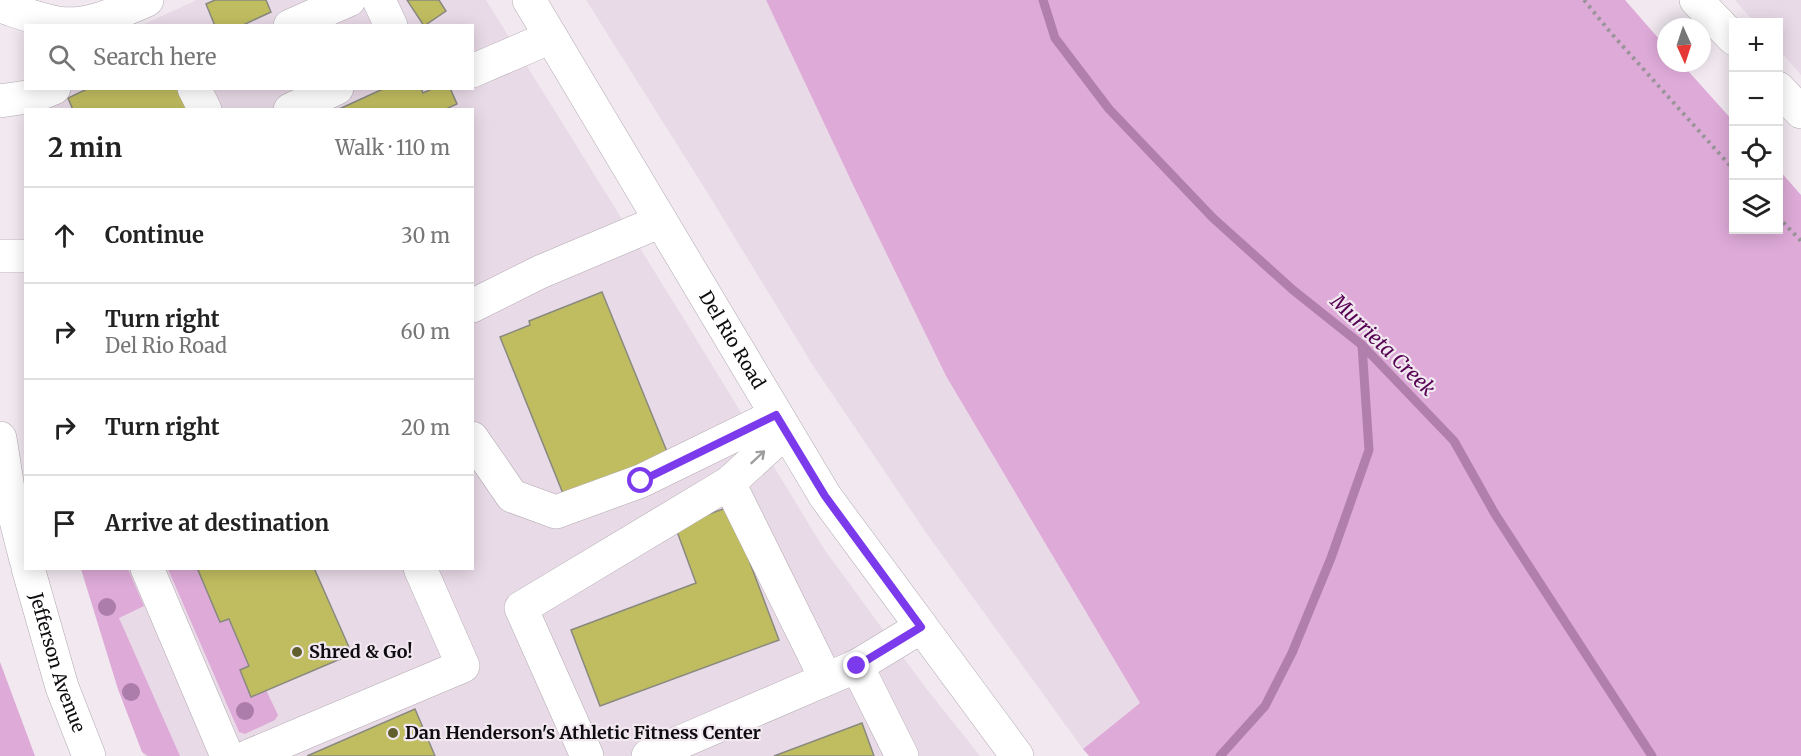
<!DOCTYPE html>
<meta charset="utf-8">
<style>
:root{--surface:#fff;--page:#f2f2f2;--text:#222;--muted:#767676;--line:#e0e0e0}
body{margin:0;font-family:Merriweather,serif;background:var(--page);color:var(--text)}
.controls{position:absolute;right:18px;top:18px;display:grid;overflow:hidden;border-radius:0px;box-shadow:0 3px 15px #0003}
.controls button{width:54px;height:54px;display:grid;place-items:center;padding:0;border:0;border-bottom:2px solid var(--line);background:var(--surface);color:var(--text);font:30px sans-serif}
.compass{position:absolute;left:1657px;top:18px;width:54px;height:54px;border-radius:50%;background:var(--surface);box-shadow:0 3px 15px #0003;rotate:177deg}
.stop{position:absolute;width:18px;height:18px;margin:-14px;border:4px solid #7c3aed;border-radius:50%;background:#fff}
.stop.end{background:#7c3aed;border-color:#fff;box-shadow:0 2px 6px #0008}
.list{margin:0;padding:0;list-style:none}
h2{display:flex;justify-content:space-between;align-items:center;height:78px;margin:0;padding:0 24px;font-size:26px}
h2 small{font-size:20px;font-weight:400;color:var(--muted)}
.list li{display:grid;grid-template-columns:39px 1fr auto;gap:18px;align-items:center;box-sizing:border-box;height:96px;padding:0 24px;border-top:2px solid var(--line)}
.list b{display:block;font-size:22px;white-space:nowrap}
.list p{margin:0;font-size:20px;white-space:nowrap;color:var(--muted)}
.list em{font-size:20px;font-style:normal;color:var(--muted)}
.icon{flex:none;width:33px;height:33px;fill:none;stroke:currentColor;stroke-width:2;stroke-linecap:round;stroke-linejoin:round}
.map{position:relative;flex:none;width:1801px;height:756px;overflow:hidden}
.search{position:absolute;background:var(--surface);box-shadow:0 3px 15px #0003;left:24px;top:24px;width:450px;height:66px;display:flex;align-items:center;gap:15px;box-sizing:border-box;padding:0 21px;border-radius:0px;color:var(--muted);font-size:22px}
.panel{position:absolute;background:var(--surface);box-shadow:0 3px 15px #0003;left:24px;top:108px;width:450px;height:462px;border-radius:0px}
.map>svg:first-child{display:block}
.built{fill:#e9dae7}
.green{fill:#deaad8}
.lines{fill:none;stroke-linecap:round;stroke-linejoin:round}
.stream{stroke:#b17fac;stroke-width:9}
.building{fill:#c0bd61;stroke:#89897f;stroke-width:1.5}
.minor-casing{stroke:#b2aab1;stroke-width:34}
.major-casing{stroke:#b2aab1;stroke-width:34}
.path{stroke:#9a949a;stroke-width:4;stroke-dasharray:3 4.5;stroke-linecap:butt}
.minor{stroke:#fff;stroke-width:33}
.major{stroke:#fff;stroke-width:33}
.tree{fill:#ac7daa}
.oneway{stroke:#9f9e9f}
.route{stroke:#7c3aed;stroke-width:8}
.poi-dot{fill:#615f2b;stroke:#f1e8f0;stroke-width:2}
.labels{text-anchor:middle;stroke-width:4.5;stroke-linejoin:round;paint-order:stroke}
.street-label{font-size:18px;fill:#0f0c0f;stroke:#f1e8f0}
.poi-label{font-size:18px;font-weight:bold;fill:#0f0c0f;stroke:#f1e8f0;text-anchor:start}
.water-label{font-size:20px;font-style:italic;fill:#550052;stroke:#f1e8f0}
</style>
<div class="map">
<svg width="1801" height="756" viewBox="0 0 1801 756">
<rect width="100%" height="100%" fill="#f1e8f0"/>
<g class="built">
<polygon points="197,0 486,0 684,319 824,549 925,687 980,756 144,756 118,689 81,569 472,568 472,110 26,110 26,88 472,88 472,26 142,25"/>
<polygon points="586,0 766,0 855,189 946,376 1140,703 1083,749 927,534 812,364 707,192"/>
<polygon points="1735,0 1801,0 1801,75 1779,50 1778,22 1754,22"/>
</g>
<g class="green">
<polygon points="766,0 1625,0 1666,47 1666,63 1681,63 1733,121 1734,230 1778,230 1779,170 1801,195 1801,756 1089,756 1083,749 1140,703 946,376 855,189"/>
<polygon points="81,569 128,569 144,606 119,618 180,756 148,756 142,752 118,689"/>
<polygon points="168,569 202,569 198,571 220,622 229,619 249,666 240,670 251,696 266,690 278,715 275,720 245,734 239,732"/>
<polygon points="0,662 35,756 0,756"/>
</g>
<g class="lines">
<g class="stream">
<polyline points="1043,0 1055,38 1109,109 1213,218 1293,290 1362,345 1454,441 1495,514 1652,756"/>
<polyline points="1220,756 1265,706 1292,653 1331,558 1369,450 1362,345"/>
</g>
</g>
<g class="building">
<polygon points="215,0 266,0 271,12 241,26 215,26 206,4"/>
<polygon points="407,0 439,0 446,11 424,26"/>
<polygon points="89,88 179,88 189,110 73,110 68,98"/>
<polygon points="385,88 421,88 423,93 434,88 450,88 457,104 444,110 337,110"/>
<polygon points="602,292 668,454 564,496 500,337 530,325 529,321"/>
<polygon points="729,507 779,640 600,706 571,630 696,583 675,526"/>
<polygon points="202,568 314,568 352,654 251,697 240,670 249,666 229,619 220,622 198,570"/>
<polygon points="415,709 435,756 307,756"/>
<polygon points="862,723 874,756 774,756"/>
</g>
<g class="lines">
<g class="minor-casing">
<g id="minor">
<polyline points="379,0 391,26"/>
<path id="s1" d="M529,0l296,496 192,260"/>
<path d="M0,6c19,6 39,14 58,17 30,5 63,-12 89,-23"/>
<polyline points="290,26 349,0"/>
<polyline points="472,71 551,37"/>
<polyline points="194,88 205,110"/>
<polyline points="0,101 34,96 54,88"/>
<polyline points="290,110 337,88"/>
<polyline points="0,256 26,256"/>
<polyline points="472,306 540,272 661,221"/>
<polyline points="472,438 512,496 556,512 641,481 776,415"/>
<polyline points="729,483 826,679"/>
<polyline points="147,568 227,756"/>
<polyline points="249,756 463,666 420,568"/>
<polyline points="587,756 521,608 729,483 786,431"/>
<polyline points="648,756 857,666"/>
<polyline points="902,756 857,666 921,627"/>
</g>
</g>
<g class="major-casing">
<g id="major">
<polyline points="1696,0 1734,39"/>
<polyline points="1778,88 1801,112"/>
<polyline points="0,438 8,489 26,560"/>
<path id="s2" d="M28,568l34,119 27,69"/>
</g>
</g>
<g class="path">
<polyline points="1584,0 1611,33 1734,170"/>
<polyline points="1778,217 1801,241"/>
</g>
<use href="#minor" class="minor"/>
<use href="#major" class="major"/>
</g>
<g class="tree">
<circle cx="107" cy="607" r="9"/>
<circle cx="131" cy="692" r="9"/>
<circle cx="245" cy="711" r="9"/>
</g>
<defs><path id="oneway-shaft" d="M-6 0H5M1.5-3L5.5 0L1.5 3" fill="none" stroke-width="1.6" stroke-linecap="round" stroke-linejoin="round" transform="scale(1.5)"/></defs>
<use class="oneway" href="#oneway-shaft" transform="translate(758 457) rotate(-43)"/>
<g class="lines">
<polyline class="route" points="641,481 776,415 825,496 921,627 857,666"/>
</g>
<g class="poi-dot">
<circle cx="297" cy="652" r="6"/>
<circle cx="393" cy="733" r="6"/>
</g>
<g class="labels">
<g class="street-label">
<text dy="6" stroke="none"><textPath href="#s1" startOffset="396">Del Rio Road</textPath></text>
<text dy="6" stroke="none"><textPath href="#s2" startOffset="99">Jefferson Avenue</textPath></text>
</g>
<g class="poi-label">
<text x="309" y="658">Shred &amp; Go!</text>
<text x="405" y="739">Dan Henderson's Athletic Fitness Center</text>
</g>
<g class="water-label">
<text transform="translate(1383 345) rotate(44)" y="7">Murrieta Creek</text>
</g>
</g>
</svg>
<div class="controls">
<button>+</button>
<button>−</button>
<button><svg class="icon" aria-label="locate" viewBox="0 0 24 24"><circle cx="12" cy="12" r="6"/><path d="M12 2v4M12 18v4M2 12h4M18 12h4"/></svg></button>
<button><svg class="icon" aria-label="layers" viewBox="0 0 24 24"><path d="M12 4l9 5-9 5-9-5zM3 14l9 5 9-5"/></svg></button>
</div>
<svg class="compass" viewBox="-18 -18 36 36"><path d="M0-13l5 13h-10z" fill="#e53935"/><path d="M0 13l5-13h-10z" fill="#767676"/></svg>
<div class="stop" style="left:641px;top:481px"></div>
<div class="stop end" style="left:857px;top:666px"></div>
<div class="search"><svg class="icon" aria-label="search" viewBox="0 0 24 24"><circle cx="10" cy="10" r="6"/><path d="M15 15l6 6"/></svg>Search here</div>
<section class="panel">
<h2>2 min<small>Walk · 110 m</small></h2>
<ul class="list">
<li><svg class="icon" aria-label="ahead" viewBox="0 0 24 24"><path d="M12 20V5M6 11l6-6 6 6"/></svg><div><b>Continue</b></div><em>30 m</em></li>
<li><svg class="icon" aria-label="right" viewBox="0 0 24 24"><path d="M7 20v-9h11M14 6l5 5-5 5"/></svg><div><b>Turn right</b><p>Del Rio Road</p></div><em>60 m</em></li>
<li><svg class="icon" aria-label="right" viewBox="0 0 24 24"><path d="M7 20v-9h11M14 6l5 5-5 5"/></svg><div><b>Turn right</b></div><em>20 m</em></li>
<li><svg class="icon" aria-label="arrive" viewBox="0 0 24 24"><path d="M6 21V4h12l-3 4 3 4H6"/></svg><div><b>Arrive at destination</b></div></li>
</ul>
</section>
</div>
